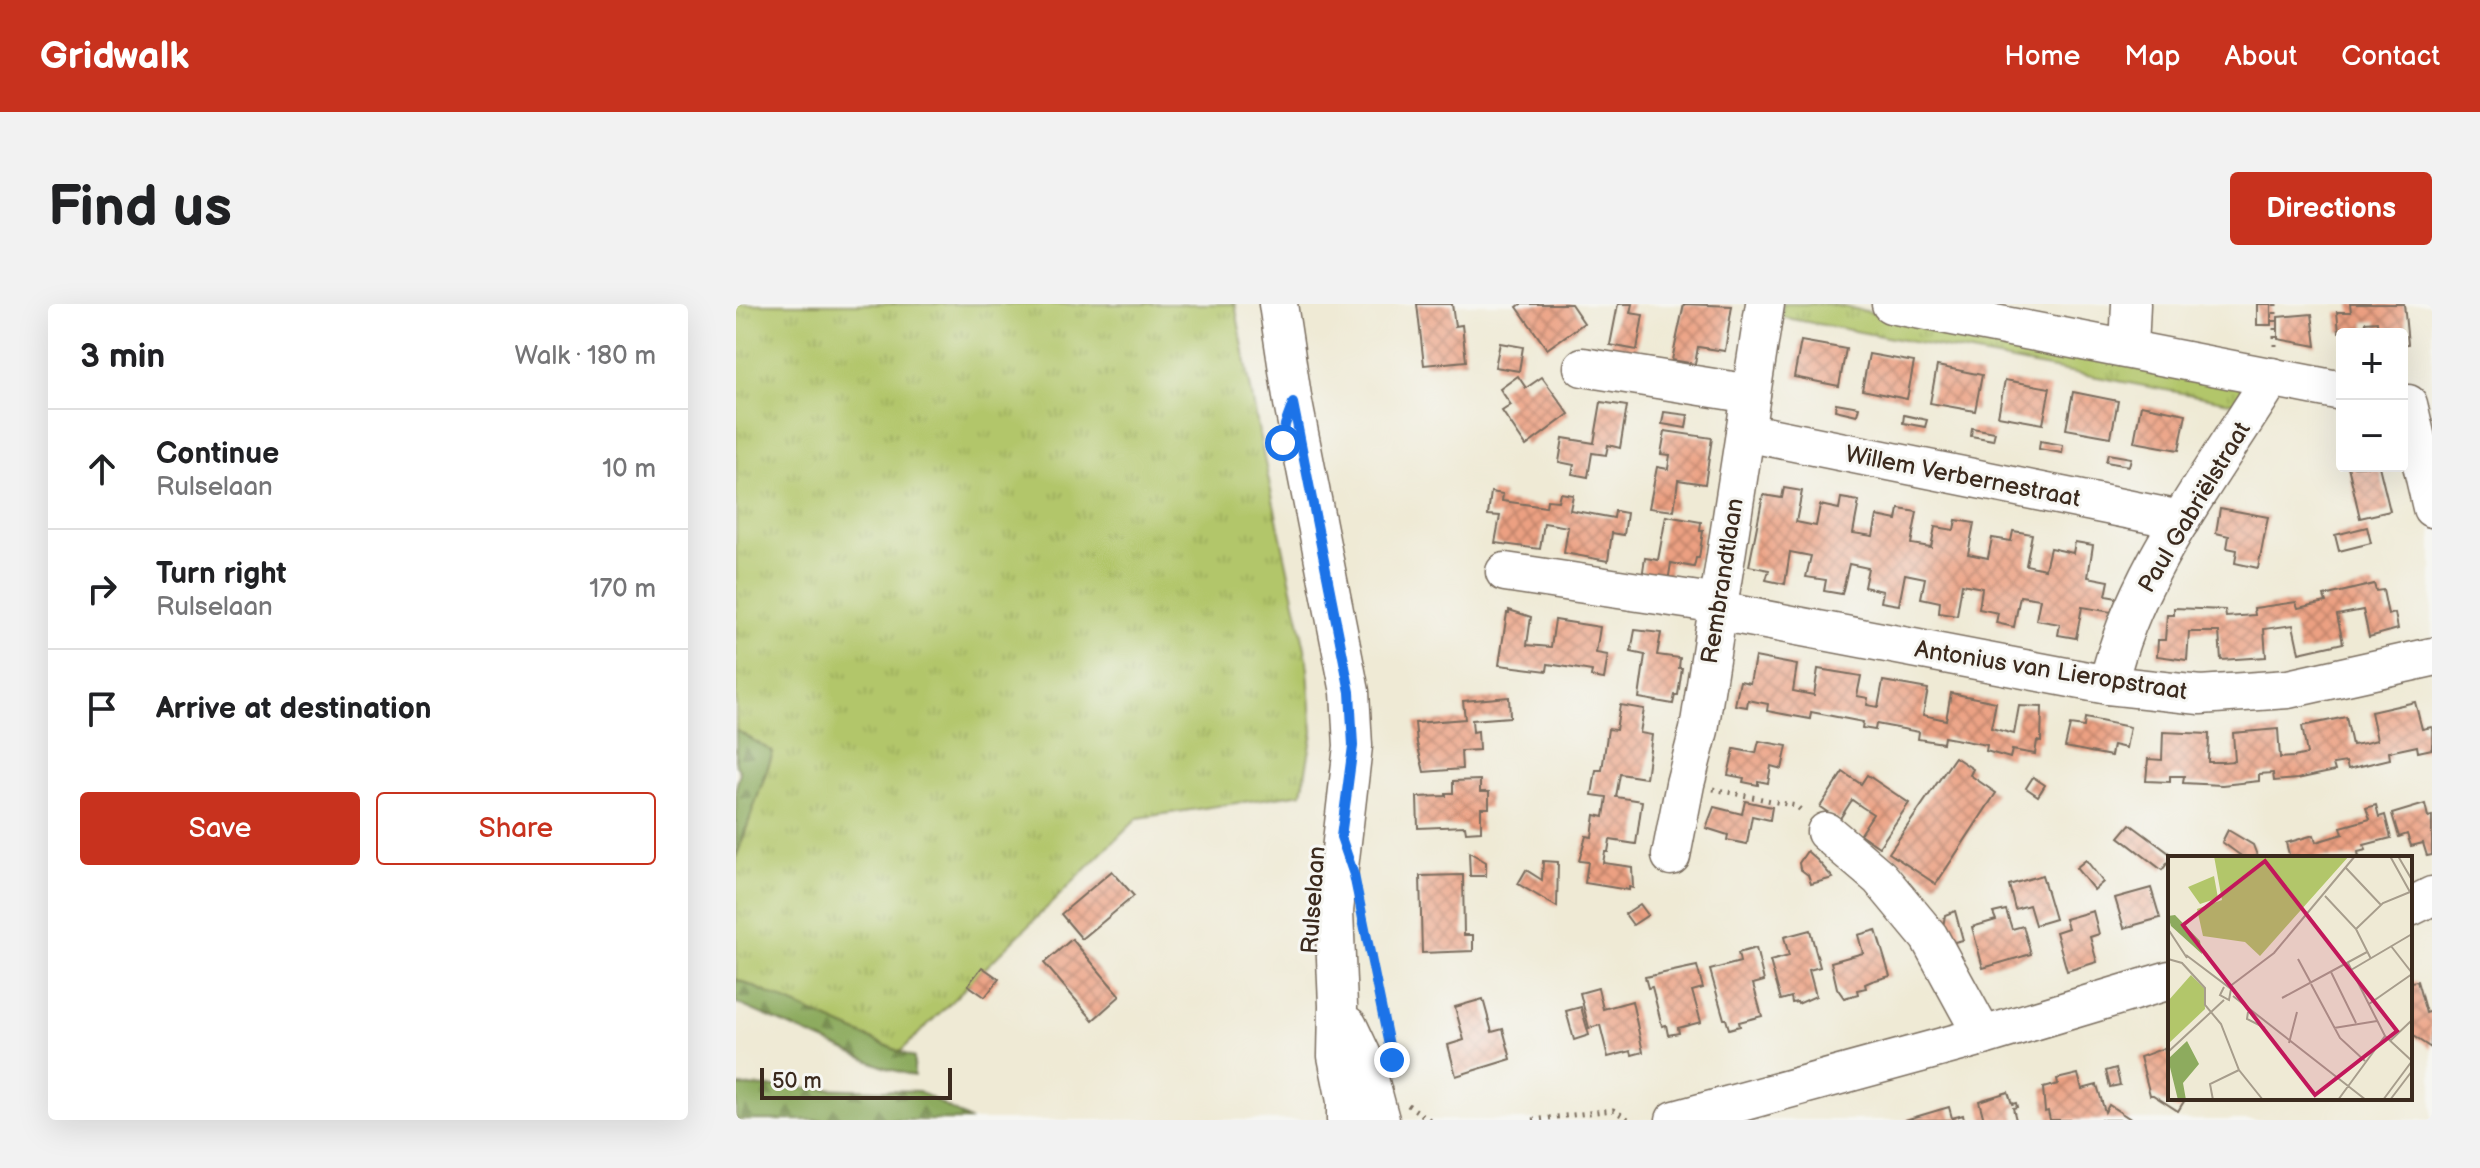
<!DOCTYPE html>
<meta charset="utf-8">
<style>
:root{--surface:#fff;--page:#f2f2f2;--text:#202124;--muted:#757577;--line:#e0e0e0;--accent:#c8321e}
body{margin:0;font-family:"Balsamiq Sans",sans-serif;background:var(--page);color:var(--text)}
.controls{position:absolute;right:24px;top:24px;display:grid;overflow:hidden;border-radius:8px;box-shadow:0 8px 32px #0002}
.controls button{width:72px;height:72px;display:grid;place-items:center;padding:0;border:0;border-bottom:2px solid var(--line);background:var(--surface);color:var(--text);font:40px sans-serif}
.scale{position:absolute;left:24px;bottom:20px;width:192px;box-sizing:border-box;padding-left:8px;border:4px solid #3b2a1e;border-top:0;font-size:22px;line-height:28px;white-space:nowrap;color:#3b2a1e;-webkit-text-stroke:6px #f6f6f2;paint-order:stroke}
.stop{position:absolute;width:24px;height:24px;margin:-18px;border:6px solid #1a73e8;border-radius:50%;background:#fff}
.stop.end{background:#1a73e8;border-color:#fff;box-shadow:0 2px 8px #0008}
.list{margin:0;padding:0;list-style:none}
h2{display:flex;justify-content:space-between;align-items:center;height:104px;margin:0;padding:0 32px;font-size:34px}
h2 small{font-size:26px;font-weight:400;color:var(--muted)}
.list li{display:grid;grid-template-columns:52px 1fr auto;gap:24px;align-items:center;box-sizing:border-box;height:120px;padding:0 32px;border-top:2px solid var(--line)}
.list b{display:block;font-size:30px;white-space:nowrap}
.list p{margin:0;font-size:26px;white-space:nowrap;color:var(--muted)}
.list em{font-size:26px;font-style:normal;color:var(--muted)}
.actions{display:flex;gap:16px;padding:24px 32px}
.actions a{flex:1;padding:18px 0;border:2px solid var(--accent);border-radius:8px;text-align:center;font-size:28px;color:var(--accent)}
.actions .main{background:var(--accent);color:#fff}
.icon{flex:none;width:44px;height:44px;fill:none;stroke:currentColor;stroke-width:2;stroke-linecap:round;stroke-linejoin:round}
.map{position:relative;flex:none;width:1696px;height:816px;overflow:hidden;border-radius:8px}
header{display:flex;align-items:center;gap:48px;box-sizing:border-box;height:112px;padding:0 40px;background:var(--accent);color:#fff}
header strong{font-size:38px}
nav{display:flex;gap:44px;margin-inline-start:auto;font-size:28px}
.intro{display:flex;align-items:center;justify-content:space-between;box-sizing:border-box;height:192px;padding:0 48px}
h1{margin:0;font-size:56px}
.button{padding:20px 36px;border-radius:8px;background:var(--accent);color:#fff;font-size:28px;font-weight:700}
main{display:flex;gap:48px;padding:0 48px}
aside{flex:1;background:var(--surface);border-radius:8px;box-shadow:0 8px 32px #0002}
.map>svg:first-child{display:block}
.grass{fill:url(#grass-tufts);stroke:#767844;stroke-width:2}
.forest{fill:url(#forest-firs);stroke:#646a3e;stroke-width:2}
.building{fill:url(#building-cross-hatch)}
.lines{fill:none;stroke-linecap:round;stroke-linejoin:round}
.minor-casing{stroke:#7a6d5e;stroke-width:41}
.path{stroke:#7a6d5e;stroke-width:5;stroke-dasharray:2 6;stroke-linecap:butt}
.minor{stroke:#fff;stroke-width:38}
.route{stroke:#1a73e8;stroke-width:10}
.labels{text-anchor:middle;stroke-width:6;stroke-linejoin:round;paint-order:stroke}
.street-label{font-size:24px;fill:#3b2a1e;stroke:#f6f6f2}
.inset-road{fill:none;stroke:#a79d8c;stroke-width:2}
.view{fill:#c2185b;fill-opacity:0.15;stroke:#c2185b;stroke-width:4}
.inset-edge{fill:none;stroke:#3b2a1e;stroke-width:4}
</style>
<header>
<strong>Gridwalk</strong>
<nav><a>Home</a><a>Map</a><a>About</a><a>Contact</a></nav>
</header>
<div class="intro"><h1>Find us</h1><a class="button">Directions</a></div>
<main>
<aside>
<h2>3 min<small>Walk · 180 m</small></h2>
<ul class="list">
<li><svg class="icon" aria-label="ahead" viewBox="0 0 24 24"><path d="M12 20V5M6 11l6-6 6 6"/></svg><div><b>Continue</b><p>Rulselaan</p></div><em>10 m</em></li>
<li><svg class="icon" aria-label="right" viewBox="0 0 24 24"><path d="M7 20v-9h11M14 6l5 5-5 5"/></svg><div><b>Turn right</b><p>Rulselaan</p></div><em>170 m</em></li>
<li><svg class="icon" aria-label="arrive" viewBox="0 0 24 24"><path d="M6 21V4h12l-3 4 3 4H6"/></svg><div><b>Arrive at destination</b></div></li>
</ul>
<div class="actions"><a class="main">Save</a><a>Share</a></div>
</aside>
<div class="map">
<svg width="1696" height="816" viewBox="0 0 1696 816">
<defs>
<pattern id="grass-tufts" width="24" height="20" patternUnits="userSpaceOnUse" patternTransform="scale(2)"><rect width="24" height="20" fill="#b2c66a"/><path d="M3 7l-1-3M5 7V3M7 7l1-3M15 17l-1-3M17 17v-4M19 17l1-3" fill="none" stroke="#9aaa5b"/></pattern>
<pattern id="forest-firs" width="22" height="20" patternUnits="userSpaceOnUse" patternTransform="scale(2)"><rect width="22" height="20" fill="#8dab5e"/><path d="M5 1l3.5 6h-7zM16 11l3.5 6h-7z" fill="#748b4d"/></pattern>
<pattern id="building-cross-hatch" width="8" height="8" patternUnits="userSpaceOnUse" patternTransform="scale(2)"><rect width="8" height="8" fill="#eca082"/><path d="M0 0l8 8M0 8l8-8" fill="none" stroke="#c0836a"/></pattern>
</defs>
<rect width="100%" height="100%" fill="#f6f6f2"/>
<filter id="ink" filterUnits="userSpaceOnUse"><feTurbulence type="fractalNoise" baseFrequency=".0125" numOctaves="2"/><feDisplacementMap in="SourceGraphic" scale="16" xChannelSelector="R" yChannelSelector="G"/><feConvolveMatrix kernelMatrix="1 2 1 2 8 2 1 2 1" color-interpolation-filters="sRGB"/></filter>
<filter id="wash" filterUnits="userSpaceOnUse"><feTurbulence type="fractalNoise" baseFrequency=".006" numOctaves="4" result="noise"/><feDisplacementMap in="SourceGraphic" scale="32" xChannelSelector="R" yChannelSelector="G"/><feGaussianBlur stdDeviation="1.8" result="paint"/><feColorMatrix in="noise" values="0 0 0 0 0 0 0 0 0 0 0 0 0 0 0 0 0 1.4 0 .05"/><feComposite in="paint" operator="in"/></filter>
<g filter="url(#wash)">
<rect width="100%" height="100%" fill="#efead5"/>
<g class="grass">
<polygon points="0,0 499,0 526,145 571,354 577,428 566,489 402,514 164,748 0,675 0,554 37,449 0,426"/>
<polygon points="1047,0 1092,0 1497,76 1507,86 1498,99 1045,13"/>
</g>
<g class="forest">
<polygon points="0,426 37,448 0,554 0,484 4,468 0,461"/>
<polygon points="0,675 178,754 178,772 150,764 0,699"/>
<polygon points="0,782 183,787 233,816 0,816"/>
</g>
<g id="blocks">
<g class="building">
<polygon points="681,0 716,0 719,22 726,21 730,57 688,61"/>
<polygon points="785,0 835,0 848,19 811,45 781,3"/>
<polygon points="882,0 896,0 894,9 907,11 901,46 874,41"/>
<polygon points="948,0 996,2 989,47 962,43 959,60 936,56"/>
<rect x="1521" y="0" width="14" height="21"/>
<polygon points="1614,0 1668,0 1672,40 1666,41 1666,30 1642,30 1641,17 1629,18 1629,27 1603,28 1601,8 1615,8"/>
<polygon points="1576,10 1580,42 1542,35 1542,13"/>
<polygon points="1065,37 1110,45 1103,82 1058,73"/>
<polygon points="764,39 787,43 783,67 759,63"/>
<polygon points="1133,50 1178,58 1171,95 1126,86"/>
<polygon points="1201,62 1246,71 1239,107 1194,99"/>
<polygon points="782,72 790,84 806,73 833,110 790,142 766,107 775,101 764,85"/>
<polygon points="1269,76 1314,84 1307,120 1262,112"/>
<polygon points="1337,88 1382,97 1375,133 1330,125"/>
<polygon points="865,98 891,102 884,144 872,141 870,151 856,149 852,173 836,170 838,161 823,158 827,134 858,139"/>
<polygon points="1100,99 1123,103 1121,111 1099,106"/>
<polygon points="1405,101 1450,110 1443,146 1398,138"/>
<polygon points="928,108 952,111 950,124 926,120"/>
<polygon points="1168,111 1191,116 1189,123 1167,119"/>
<polygon points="1236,124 1259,128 1257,136 1235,132"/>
<polygon points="929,127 976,134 969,180 942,176 938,207 913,204 921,163 932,165 934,151 925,150"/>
<polygon points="1304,137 1327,141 1326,149 1303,145"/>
<polygon points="1372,150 1395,154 1393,162 1370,158"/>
<polygon points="1612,162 1643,162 1654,207 1624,214"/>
<polygon points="1048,184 1066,187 1060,218 1080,222 1084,201 1103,205 1105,194 1123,197 1117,229 1137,232 1141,212 1161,216 1163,205 1181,208 1175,240 1195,243 1199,223 1218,226 1220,216 1238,219 1232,250 1252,254 1256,234 1275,237 1277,227 1296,230 1290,261 1309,265 1314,244 1337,249 1339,238 1357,241 1352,273 1373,277 1370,292 1381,294 1375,308 1346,303 1340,334 1322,331 1324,320 1300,316 1304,295 1284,292 1278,323 1260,319 1262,309 1243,305 1246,284 1226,280 1221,312 1203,309 1204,298 1185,294 1189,274 1169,270 1163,301 1145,298 1147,287 1128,283 1132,264 1113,260 1106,290 1088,287 1090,276 1070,273 1075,252 1054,248 1049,280 1030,276 1033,266 1013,262 1020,227 1027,191 1046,194"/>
<polygon points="755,188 767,190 766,197 810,203 811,196 822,197 824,189 837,191 834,206 878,214 879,207 891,209 888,231 876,229 872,257 828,249 832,223 808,219 804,245 759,239 764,212 752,211"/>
<polygon points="1484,204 1532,213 1522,264 1499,259 1501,246 1491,244 1493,232 1480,229"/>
<polygon points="930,212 965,218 964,227 967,227 963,254 960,254 958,263 935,259 932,278 906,274 909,254 922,256"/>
<polygon points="1631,223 1635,239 1603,247 1599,231"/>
<polygon points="1638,280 1640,287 1647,286 1652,311 1659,309 1662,325 1633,333 1627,306 1601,311 1607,339 1563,349 1557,321 1528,325 1530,353 1485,356 1483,328 1453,328 1451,356 1421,352 1422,336 1429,336 1431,311 1438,311 1438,304 1489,306 1490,313 1519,311 1518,304 1560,298 1562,304 1590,298 1588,292"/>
<polygon points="773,306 795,313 791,341 815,343 819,316 864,323 860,349 872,351 868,375 855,373 856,367 812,360 811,367 763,361 771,309 773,309"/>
<polygon points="899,326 925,329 921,351 944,354 943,364 946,364 942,391 939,391 937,400 903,394 909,351 895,348"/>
<polygon points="1019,353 1061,361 1057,387 1067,389 1078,391 1082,365 1125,372 1121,392 1132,394 1131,401 1142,403 1147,377 1192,385 1187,411 1210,416 1215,389 1260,398 1255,424 1278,430 1283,402 1306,403 1305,438 1301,437 1299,450 1276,446 1274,454 1250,447 1251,441 1208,433 1207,439 1182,435 1183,428 1140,420 1139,426 1126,424 1127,418 1075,408 1074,415 1063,413 1031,407 1032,400 1012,396 1011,403 999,401 1004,377 1014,379"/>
<polygon points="773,393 774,413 736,416 737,428 742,427 743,446 725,447 726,465 688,468 681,439 679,419 729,415 727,397"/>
<polygon points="1679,398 1686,425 1696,423 1696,445 1682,448 1681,442 1653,448 1654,455 1612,465 1610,458 1597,460 1599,467 1561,475 1538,477 1537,469 1523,470 1523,477 1486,481 1447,479 1448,472 1434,472 1434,478 1410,477 1412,455 1426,456 1427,428 1473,430 1472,458 1485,458 1499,457 1497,429 1542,425 1544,454 1558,453 1571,450 1566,422 1610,413 1616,441 1629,439 1641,436 1635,408"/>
<polygon points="884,401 908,405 904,429 916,431 910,474 884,470 880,493 906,497 900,540 874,536 872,548 869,548 867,559 896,563 897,584 893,583 893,586 849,579 852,558 843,557 850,532 856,533 859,511 868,513 871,493 856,491 860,466 866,466 872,425 880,426"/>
<polygon points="1349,414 1394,423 1390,444 1377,441 1375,452 1329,443 1334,421 1348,423"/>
<polygon points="1023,437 1051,442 1046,465 1035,462 1032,479 1022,477 1022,481 1007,478 1008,474 992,471 998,445 1020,449"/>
<polygon points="1219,453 1237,465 1234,471 1260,489 1200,580 1153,549"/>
<polygon points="1107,468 1125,480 1131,471 1173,499 1143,543 1124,530 1137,510 1126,503 1116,496 1103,516 1084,503"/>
<polygon points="1297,473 1309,481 1302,492 1290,484"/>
<polygon points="744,476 744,488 753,488 753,504 745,504 745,527 730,528 729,522 682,524 681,493 710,492 710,489 717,489 717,477"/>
<polygon points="1009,497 1036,503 1034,516 1016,512 1011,540 991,536 992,531 970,524 978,503 1006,510"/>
<polygon points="1689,500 1692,513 1696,512 1696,551 1691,552 1687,539 1675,542 1671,530 1663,533 1656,510"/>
<polygon points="1640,501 1643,513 1649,511 1655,534 1628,541 1630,546 1622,548 1623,554 1554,554 1550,539 1578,531 1580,538 1607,530 1605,523 1634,515 1630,504"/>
<polygon points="1394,520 1437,552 1426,566 1383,533"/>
<polygon points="1492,526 1517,541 1522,554 1508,554 1486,538"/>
<polygon points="1071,547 1082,557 1097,574 1075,580 1072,571 1064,565 1063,559"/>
<polygon points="733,548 750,558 750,572 734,572"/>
<polygon points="1350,556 1367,578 1358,586 1340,564"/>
<polygon points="807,557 822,558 821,603 782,580 790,566 806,576"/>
<polygon points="376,567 398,592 346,635 325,610"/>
<polygon points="727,571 728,631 737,631 737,647 686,649 684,572"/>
<polygon points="1306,571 1319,615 1299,621 1293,601 1279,605 1273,581"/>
<polygon points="1415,584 1424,614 1388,624 1379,594"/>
<polygon points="904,600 912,611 897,621 889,610"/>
<polygon points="1270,606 1276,625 1287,622 1295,650 1247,664 1236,623 1260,616 1257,609"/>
<polygon points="1219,607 1227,636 1214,639 1207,623 1209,611"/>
<polygon points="1357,607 1363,630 1354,633 1361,658 1331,667 1320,628 1332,624 1329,615"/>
<polygon points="1074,626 1084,663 1073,666 1080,692 1062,700 1061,698 1056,699 1055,693 1045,696 1034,657 1053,652 1048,633"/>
<polygon points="1140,626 1154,672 1136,677 1129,680 1130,684 1121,686 1122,690 1108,694 1101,684 1095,658 1127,649 1122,631"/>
<polygon points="336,635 384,692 357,716 308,659"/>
<polygon points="1020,644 1028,677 1017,680 1026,712 1003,718 1004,722 993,725 990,715 988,715 974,666 1004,658 1002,649"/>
<polygon points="961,662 967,684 956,687 965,718 942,724 943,729 932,731 930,721 926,722 916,683 912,684 909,673"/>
<polygon points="246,663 263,675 249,693 232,681"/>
<polygon points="1681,677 1690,709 1696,707 1695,744 1674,730 1674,678"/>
<polygon points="862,684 867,705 896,697 907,748 896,751 895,747 872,753 864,721 853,724 844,689"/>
<polygon points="747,695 756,728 767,725 775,755 720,772 712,741 728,736 719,703"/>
<polygon points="845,703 853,731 838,736 830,707"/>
<polygon points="1428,744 1430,750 1434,749 1434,794 1450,794 1442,807 1417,791 1414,791 1404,753"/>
<polygon points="1380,764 1384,781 1374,783 1370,767"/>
<polygon points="1342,770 1346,785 1361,781 1369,808 1373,801 1396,816 1314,816 1312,807 1309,808 1307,784 1322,780 1321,775"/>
<polygon points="1272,788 1276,800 1280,799 1281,803 1277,804 1280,816 1248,816 1243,797"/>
<polygon points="1213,803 1216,814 1227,811 1228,816 1169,816"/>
</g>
</g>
</g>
<g filter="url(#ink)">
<use href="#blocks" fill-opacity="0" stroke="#7a6d5e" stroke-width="2"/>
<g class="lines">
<g class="minor-casing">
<g id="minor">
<polyline points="542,0 557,99 614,388 617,442 598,607 602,702 601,752 610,797 610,816"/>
<polyline points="1155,0 1606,87"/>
<polyline points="1393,45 1395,0"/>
<polyline points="847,63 1015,90"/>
<polyline points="1672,100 1696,204"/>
<polyline points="1009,128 1445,216"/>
<polyline points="769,268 983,300"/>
<polyline points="982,307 1372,381 1464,391 1552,385 1696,353"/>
<path d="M1372,381c26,-114 104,-210 164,-308"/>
<polyline points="1090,528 1144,574 1193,633 1247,732"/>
<polyline points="935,552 949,480 963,426 1029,0"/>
<polyline points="1674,603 1696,592"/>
<polyline points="612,722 628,756 644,816"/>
<polyline points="939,816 1247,732 1434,676"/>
</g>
</g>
<g class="path">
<polyline points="1539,0 1539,44"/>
<polyline points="977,485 1060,502 1067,508"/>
<polyline points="633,644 650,724"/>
<polyline points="672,801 694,816"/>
<polyline points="797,816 877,806 894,816"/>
</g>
<use href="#minor" class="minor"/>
</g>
</g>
<g class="lines" filter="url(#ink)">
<polyline class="route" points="547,139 549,121 557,99 614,388 617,442 605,533 618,571 656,756"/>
</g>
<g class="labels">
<g class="street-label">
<text transform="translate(1227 172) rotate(11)" y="8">Willem Verbernestraat</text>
<text transform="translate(1458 203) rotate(-59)" y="8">Paul Gabriëlstraat</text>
<text transform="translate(986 277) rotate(-81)" y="8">Rembrandtlaan</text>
<text transform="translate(1315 366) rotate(9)" y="8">Antonius van Lieropstraat</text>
<text transform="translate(577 596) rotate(-86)" y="8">Rulselaan</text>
</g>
</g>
<g transform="translate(1432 552)">
<rect width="244" height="244" fill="#efead5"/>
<path d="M46,0h135l-89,100 -15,-14 -42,-6 -6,-27 25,-9zM46,20l4,22 -18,6 -12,-17zM23,119l13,13 1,21 -37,35v-43z" fill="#b2c66a"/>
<path d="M7,59l25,26 2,13 -31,-28 -3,-10zM19,185l12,23 -16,19 3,17h-8l-10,-41z" fill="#8dab5e"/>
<path class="inset-road" d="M222,0l20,36M230,0l14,24M178,12l35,37M157,40l31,33 15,30M0,73l19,29M188,73l27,-26 27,-11M223,90l21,27M18,99l45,34 -2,11 -9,-5 4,-8M0,103l14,4 23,25v17l16,19 18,46 24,30M130,103l13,24M180,107l37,73 27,25M183,114l61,-36M163,116l25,51M143,128l29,54 25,23M61,131l45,-34 81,-97M65,140l133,104M114,142l85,-46M201,148l43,-30M80,156l-1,7 18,9M166,172l43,-7M222,185l22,-21M121,187l8,-31M0,196l56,-52M45,244l-3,-16 29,-14M170,244l47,-64M215,244l29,-39M222,244l22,-29"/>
<path class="view" d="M97,5l132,170 -82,64 -132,-170z"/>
<rect width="244" height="244" class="inset-edge"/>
</g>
</svg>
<div class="controls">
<button>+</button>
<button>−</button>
</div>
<div class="scale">50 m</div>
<div class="stop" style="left:547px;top:139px"></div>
<div class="stop end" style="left:656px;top:756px"></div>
</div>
</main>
